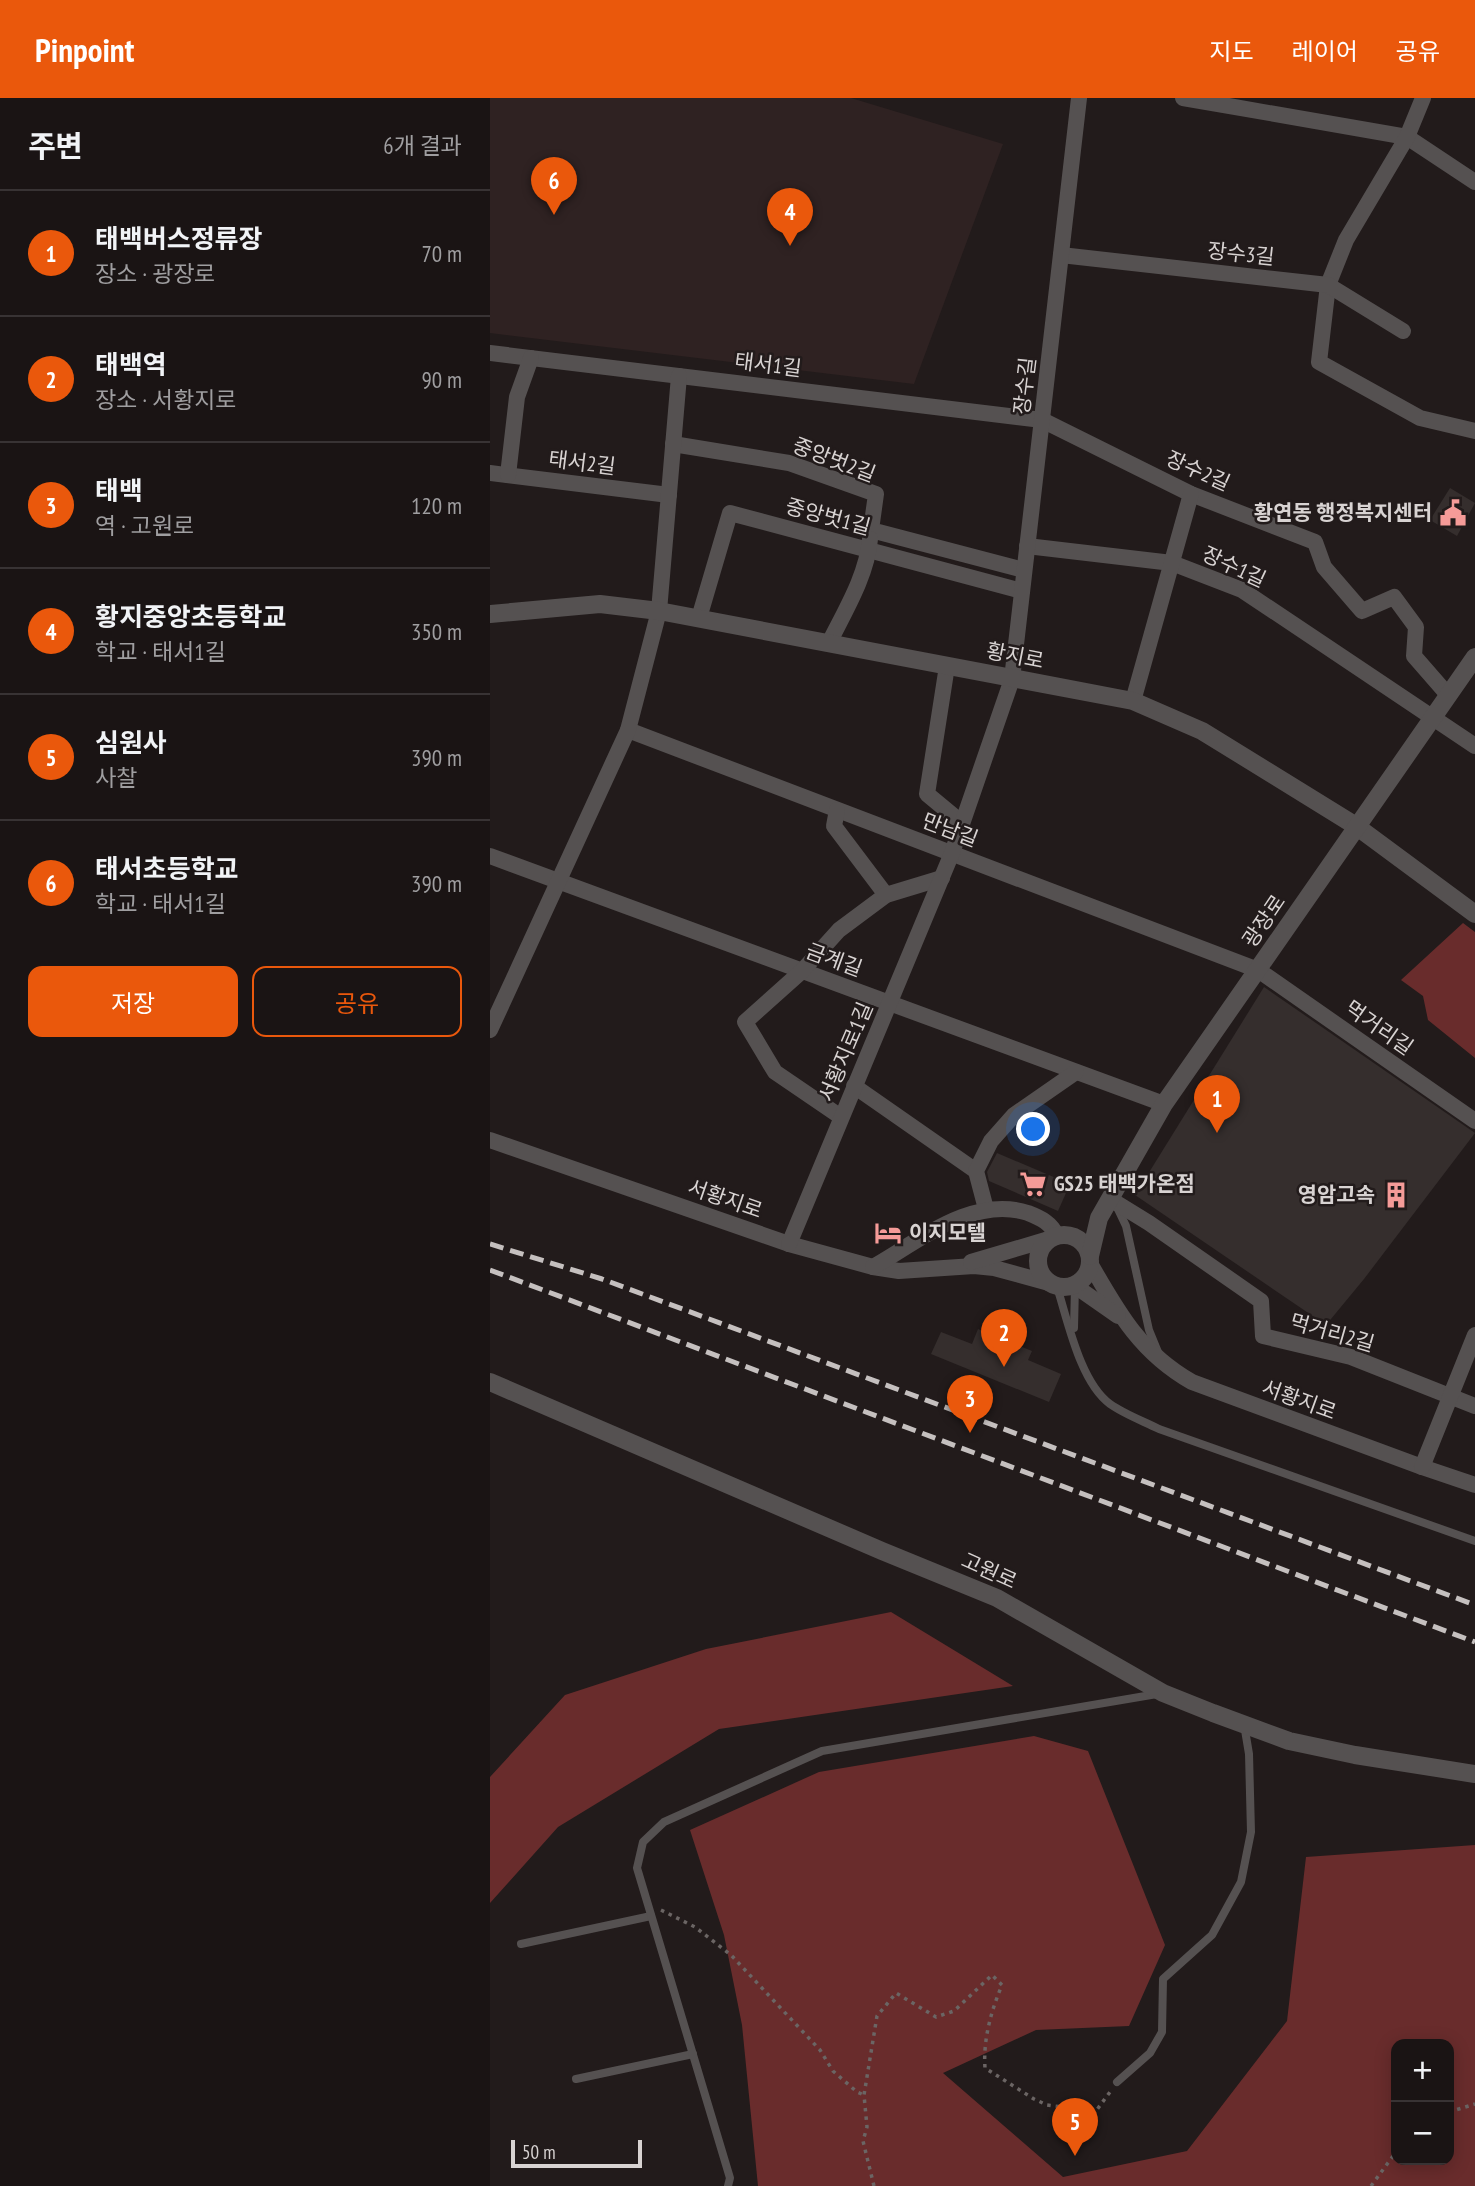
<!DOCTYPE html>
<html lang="ko">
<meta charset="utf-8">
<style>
:root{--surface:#1a1414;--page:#231d1d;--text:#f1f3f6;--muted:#9f9ea0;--line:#383334;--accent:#ea580c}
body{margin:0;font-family:"PT Sans Narrow","Noto Sans KR",sans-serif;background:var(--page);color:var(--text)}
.controls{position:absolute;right:21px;bottom:21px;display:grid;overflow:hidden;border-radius:14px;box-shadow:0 4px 18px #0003}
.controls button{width:63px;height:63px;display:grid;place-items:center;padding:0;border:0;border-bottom:2px solid var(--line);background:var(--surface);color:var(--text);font:35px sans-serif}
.scale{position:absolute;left:21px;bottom:18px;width:131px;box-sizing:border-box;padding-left:7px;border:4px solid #d8d3d2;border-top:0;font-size:19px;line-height:24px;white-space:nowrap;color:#d8d3d2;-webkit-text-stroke:5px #221b1b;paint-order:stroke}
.you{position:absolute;left:544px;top:1032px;width:24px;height:24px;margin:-18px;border:5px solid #fff;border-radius:50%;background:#1a73e8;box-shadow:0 0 0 10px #1a73e833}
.badge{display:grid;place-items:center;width:46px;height:46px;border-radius:50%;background:var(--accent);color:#fff;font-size:23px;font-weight:700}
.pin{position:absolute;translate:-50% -58px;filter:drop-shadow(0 2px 4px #0008)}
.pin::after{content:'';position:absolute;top:37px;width:24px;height:21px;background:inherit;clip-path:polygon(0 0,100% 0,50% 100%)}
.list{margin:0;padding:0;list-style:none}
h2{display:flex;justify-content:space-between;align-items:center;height:91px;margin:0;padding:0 28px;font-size:30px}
h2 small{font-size:23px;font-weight:400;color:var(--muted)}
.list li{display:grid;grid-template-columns:46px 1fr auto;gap:21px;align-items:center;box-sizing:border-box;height:126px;padding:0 28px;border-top:2px solid var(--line)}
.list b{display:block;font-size:26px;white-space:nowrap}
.list p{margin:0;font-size:23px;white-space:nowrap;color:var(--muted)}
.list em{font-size:23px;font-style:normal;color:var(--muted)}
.actions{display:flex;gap:14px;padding:21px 28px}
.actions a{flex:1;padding:16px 0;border:2px solid var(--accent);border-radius:14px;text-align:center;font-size:24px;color:var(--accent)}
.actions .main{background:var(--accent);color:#fff}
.map{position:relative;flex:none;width:985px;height:2088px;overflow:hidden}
header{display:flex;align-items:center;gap:42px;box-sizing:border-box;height:98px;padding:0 35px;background:var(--accent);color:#fff}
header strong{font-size:33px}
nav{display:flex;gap:38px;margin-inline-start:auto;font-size:24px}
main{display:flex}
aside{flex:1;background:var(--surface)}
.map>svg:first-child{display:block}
.built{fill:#2f2222}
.green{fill:#692c2c;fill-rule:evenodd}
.building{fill:#352e2d}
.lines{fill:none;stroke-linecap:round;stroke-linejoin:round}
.path{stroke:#6b6564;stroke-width:3.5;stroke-dasharray:3.5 5;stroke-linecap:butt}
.service{stroke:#555151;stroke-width:8}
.minor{stroke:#555151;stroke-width:16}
.tertiary{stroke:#555151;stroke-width:18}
.rail{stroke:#c5c0bf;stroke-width:5;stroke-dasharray:14 7;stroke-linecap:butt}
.labels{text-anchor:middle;stroke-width:5;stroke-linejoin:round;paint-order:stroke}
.street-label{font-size:21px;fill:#d8d3d2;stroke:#221b1b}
.poi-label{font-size:21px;font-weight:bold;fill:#d8d3d2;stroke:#221b1b;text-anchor:end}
</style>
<header>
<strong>Pinpoint</strong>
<nav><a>지도</a><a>레이어</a><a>공유</a></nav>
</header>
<main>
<aside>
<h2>주변<small>6개 결과</small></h2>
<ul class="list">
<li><span class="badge">1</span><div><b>태백버스정류장</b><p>장소 · 광장로</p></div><em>70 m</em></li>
<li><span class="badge">2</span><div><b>태백역</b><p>장소 · 서황지로</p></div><em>90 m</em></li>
<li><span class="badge">3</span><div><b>태백</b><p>역 · 고원로</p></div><em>120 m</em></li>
<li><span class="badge">4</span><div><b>황지중앙초등학교</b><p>학교 · 태서1길</p></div><em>350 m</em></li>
<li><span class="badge">5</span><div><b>심원사</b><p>사찰</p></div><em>390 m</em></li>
<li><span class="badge">6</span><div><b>태서초등학교</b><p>학교 · 태서1길</p></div><em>390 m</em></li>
</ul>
<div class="actions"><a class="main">저장</a><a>공유</a></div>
</aside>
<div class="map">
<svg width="985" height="2088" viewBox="0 0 985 2088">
<rect width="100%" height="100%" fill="#221b1b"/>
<polygon class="built" points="0,0 361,0 513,46 424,286 0,235"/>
<g class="green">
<polygon points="973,825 985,834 985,960 938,922 933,898 911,882"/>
<polygon points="401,1514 523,1588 229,1631 68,1729 0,1805 0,1679 75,1597 216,1551"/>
<path d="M544,1638l54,15 77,194 -36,81 -93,4 -93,43 120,104 124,-26 100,-130 19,-164 169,-12v341h-717l-16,-161 -18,-90 -34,-105 129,-58zM906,1946h53v116h-53z"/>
</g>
<g class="building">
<polygon points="960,390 985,405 967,438 940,422"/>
<polygon points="774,889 985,1035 874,1181 836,1227 645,1097"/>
<polygon points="507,1055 580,1086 568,1113 499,1083 497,1074"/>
<polygon points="488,1231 542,1253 538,1262 571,1276 559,1304 441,1256 451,1234 482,1246"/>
</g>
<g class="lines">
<g class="path">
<polyline points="171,1812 205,1829 241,1857 330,1952 343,1973 367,1994 374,1997"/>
<polyline points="959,2014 985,2006"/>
<path d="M384,2088l-11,-45 4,-14 -3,-32 13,-79 19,-23 40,24 18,-6 38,-36 10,10c-11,26 -19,55 -17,83l49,31 13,6 31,4 12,10 20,-27"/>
<polyline points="881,2088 906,2054"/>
</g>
<g class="service">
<polyline points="627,1109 636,1128 659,1232 668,1254"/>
<path d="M567,1189c11,34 23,95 53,117 14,10 33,17 49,25l316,112"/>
<polyline points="584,1230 585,1188"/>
<polyline points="31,1846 161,1818"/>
<polyline points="86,1981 203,1956"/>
<polyline points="627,1984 660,1955 672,1934 673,1881 722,1837 751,1784 761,1734 759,1656 754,1626"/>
<polyline points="238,2088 240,2080 147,1770 153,1744 174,1724 332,1653 667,1596"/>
</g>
<g class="minor">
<polyline points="693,0 917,39 985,84"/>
<polyline points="933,0 917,39 856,142 838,187 829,264 930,320 985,333"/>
<polyline points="571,157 838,187 913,233"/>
<polyline points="0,255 552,322 701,396 825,444 834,469 872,513 904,499 926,529 924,558 958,597"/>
<polyline points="183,346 299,365 386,396 381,432 534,472"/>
<polyline points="0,375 179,397"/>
<polyline points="18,377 27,299 41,260"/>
<polyline points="537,448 682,465 752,492 985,648"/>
<polyline points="209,520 240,415 532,493"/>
<path d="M339,545c16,-32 38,-68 41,-104"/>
<polyline points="457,568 437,696 472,725"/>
<polyline points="643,603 701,396"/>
<polyline points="138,632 768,872 985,1023"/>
<polyline points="347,712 344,728 396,797"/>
<polyline points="0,758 674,1006"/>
<polyline points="0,932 138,632 169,513 189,278"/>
<polyline points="364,988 486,1073"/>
<polyline points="351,1019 285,974 255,924 312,873 349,832 396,797 452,780"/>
<polyline points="0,1042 299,1146 383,1169 409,1173 484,1168 504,1170 559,1185"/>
<polyline points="620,1101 659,1125 771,1203 773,1238 861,1259 985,1308"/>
<polyline points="496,1111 486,1073 501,1043 524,1017 586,974"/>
<polyline points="299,1146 462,755 522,581 589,0"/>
<polyline points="481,1164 559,1141"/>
<path d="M601,1167c28,49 50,88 101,117l230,85 53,18"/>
<path d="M383,1169c46,-26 100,-72 155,-54 13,5 23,10 29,23"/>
<polyline points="585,1188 628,1218"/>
<polyline points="932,1369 985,1237"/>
</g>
<g class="tertiary">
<polyline points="0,516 110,506 169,513 643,603 712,633 866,728 985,816"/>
<circle cx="574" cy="1163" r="26"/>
<polyline points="600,1158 609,1120 674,1006 985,559"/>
<polyline points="0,1284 392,1453 507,1500 673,1595 723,1615 799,1643 865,1657 985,1676"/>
</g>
<g class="rail">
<polyline points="0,1146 112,1181 985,1507"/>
<polyline points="0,1172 985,1544"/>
</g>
</g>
<defs>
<g id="civic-bare" transform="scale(2.1)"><path d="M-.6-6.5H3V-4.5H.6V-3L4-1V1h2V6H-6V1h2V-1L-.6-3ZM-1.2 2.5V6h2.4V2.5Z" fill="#f59b98" stroke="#221b1b" stroke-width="2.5" paint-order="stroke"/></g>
<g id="supermarket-bare" transform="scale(2.1)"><path d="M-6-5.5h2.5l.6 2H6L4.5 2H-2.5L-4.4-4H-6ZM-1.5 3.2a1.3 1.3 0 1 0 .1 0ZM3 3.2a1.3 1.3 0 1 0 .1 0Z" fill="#f59b98" stroke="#221b1b" stroke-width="2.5" paint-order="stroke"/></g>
<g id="building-bare" transform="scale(2.1)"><path d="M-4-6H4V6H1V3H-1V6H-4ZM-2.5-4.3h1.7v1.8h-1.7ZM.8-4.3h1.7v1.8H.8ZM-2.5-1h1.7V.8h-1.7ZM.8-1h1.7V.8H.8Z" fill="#f59b98" stroke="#221b1b" stroke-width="2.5" paint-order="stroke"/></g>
<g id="hotel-bare" transform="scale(2.1)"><path d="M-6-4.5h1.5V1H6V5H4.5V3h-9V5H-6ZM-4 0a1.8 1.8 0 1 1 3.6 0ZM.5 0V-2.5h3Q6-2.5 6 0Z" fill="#f59b98" stroke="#221b1b" stroke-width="2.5" paint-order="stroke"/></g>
</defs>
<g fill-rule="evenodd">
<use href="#civic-bare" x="963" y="415"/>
<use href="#supermarket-bare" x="543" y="1086"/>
<use href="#building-bare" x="906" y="1097"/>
<use href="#hotel-bare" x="398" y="1135"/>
</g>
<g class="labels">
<g class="street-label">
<text transform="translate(751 156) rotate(6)" y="7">장수3길</text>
<text transform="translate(278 267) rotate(7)" y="7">태서1길</text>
<text transform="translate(535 288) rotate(-83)" y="7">장수길</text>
<text transform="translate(344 362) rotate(21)" y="7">중앙벗2길</text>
<text transform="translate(92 365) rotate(7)" y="7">태서2길</text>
<text transform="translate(708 373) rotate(24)" y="7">장수2길</text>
<text transform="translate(338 419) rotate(15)" y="7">중앙벗1길</text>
<text transform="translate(744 469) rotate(25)" y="7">장수1길</text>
<text transform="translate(525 558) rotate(11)" y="7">황지로</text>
<text transform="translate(460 732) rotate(21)" y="7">만남길</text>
<text transform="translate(774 823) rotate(-56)" y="7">광장로</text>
<text transform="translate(344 862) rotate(20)" y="7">금계길</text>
<text transform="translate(889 930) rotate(35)" y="7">먹거리길</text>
<text transform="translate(356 954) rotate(-67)" y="7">서황지로1길</text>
<text transform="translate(235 1101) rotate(19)" y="7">서황지로</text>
<text transform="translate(842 1235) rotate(16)" y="7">먹거리2길</text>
<text transform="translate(809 1302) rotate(20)" y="7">서황지로</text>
<text transform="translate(499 1473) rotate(24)" y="7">고원로</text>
</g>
<g class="poi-label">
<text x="942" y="422">황연동 행정복지센터</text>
<text x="564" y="1093" text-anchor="start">GS25 태백가온점</text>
<text x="885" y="1104">영암고속</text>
<text x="419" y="1142" text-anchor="start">이지모텔</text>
</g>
</g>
</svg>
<div class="controls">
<button>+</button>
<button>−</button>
</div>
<div class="scale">50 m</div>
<div class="you"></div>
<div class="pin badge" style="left:727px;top:1035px">1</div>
<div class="pin badge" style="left:514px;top:1269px">2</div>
<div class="pin badge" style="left:480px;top:1335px">3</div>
<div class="pin badge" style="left:300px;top:148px">4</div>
<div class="pin badge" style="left:585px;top:2058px">5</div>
<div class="pin badge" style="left:64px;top:117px">6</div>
</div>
</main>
